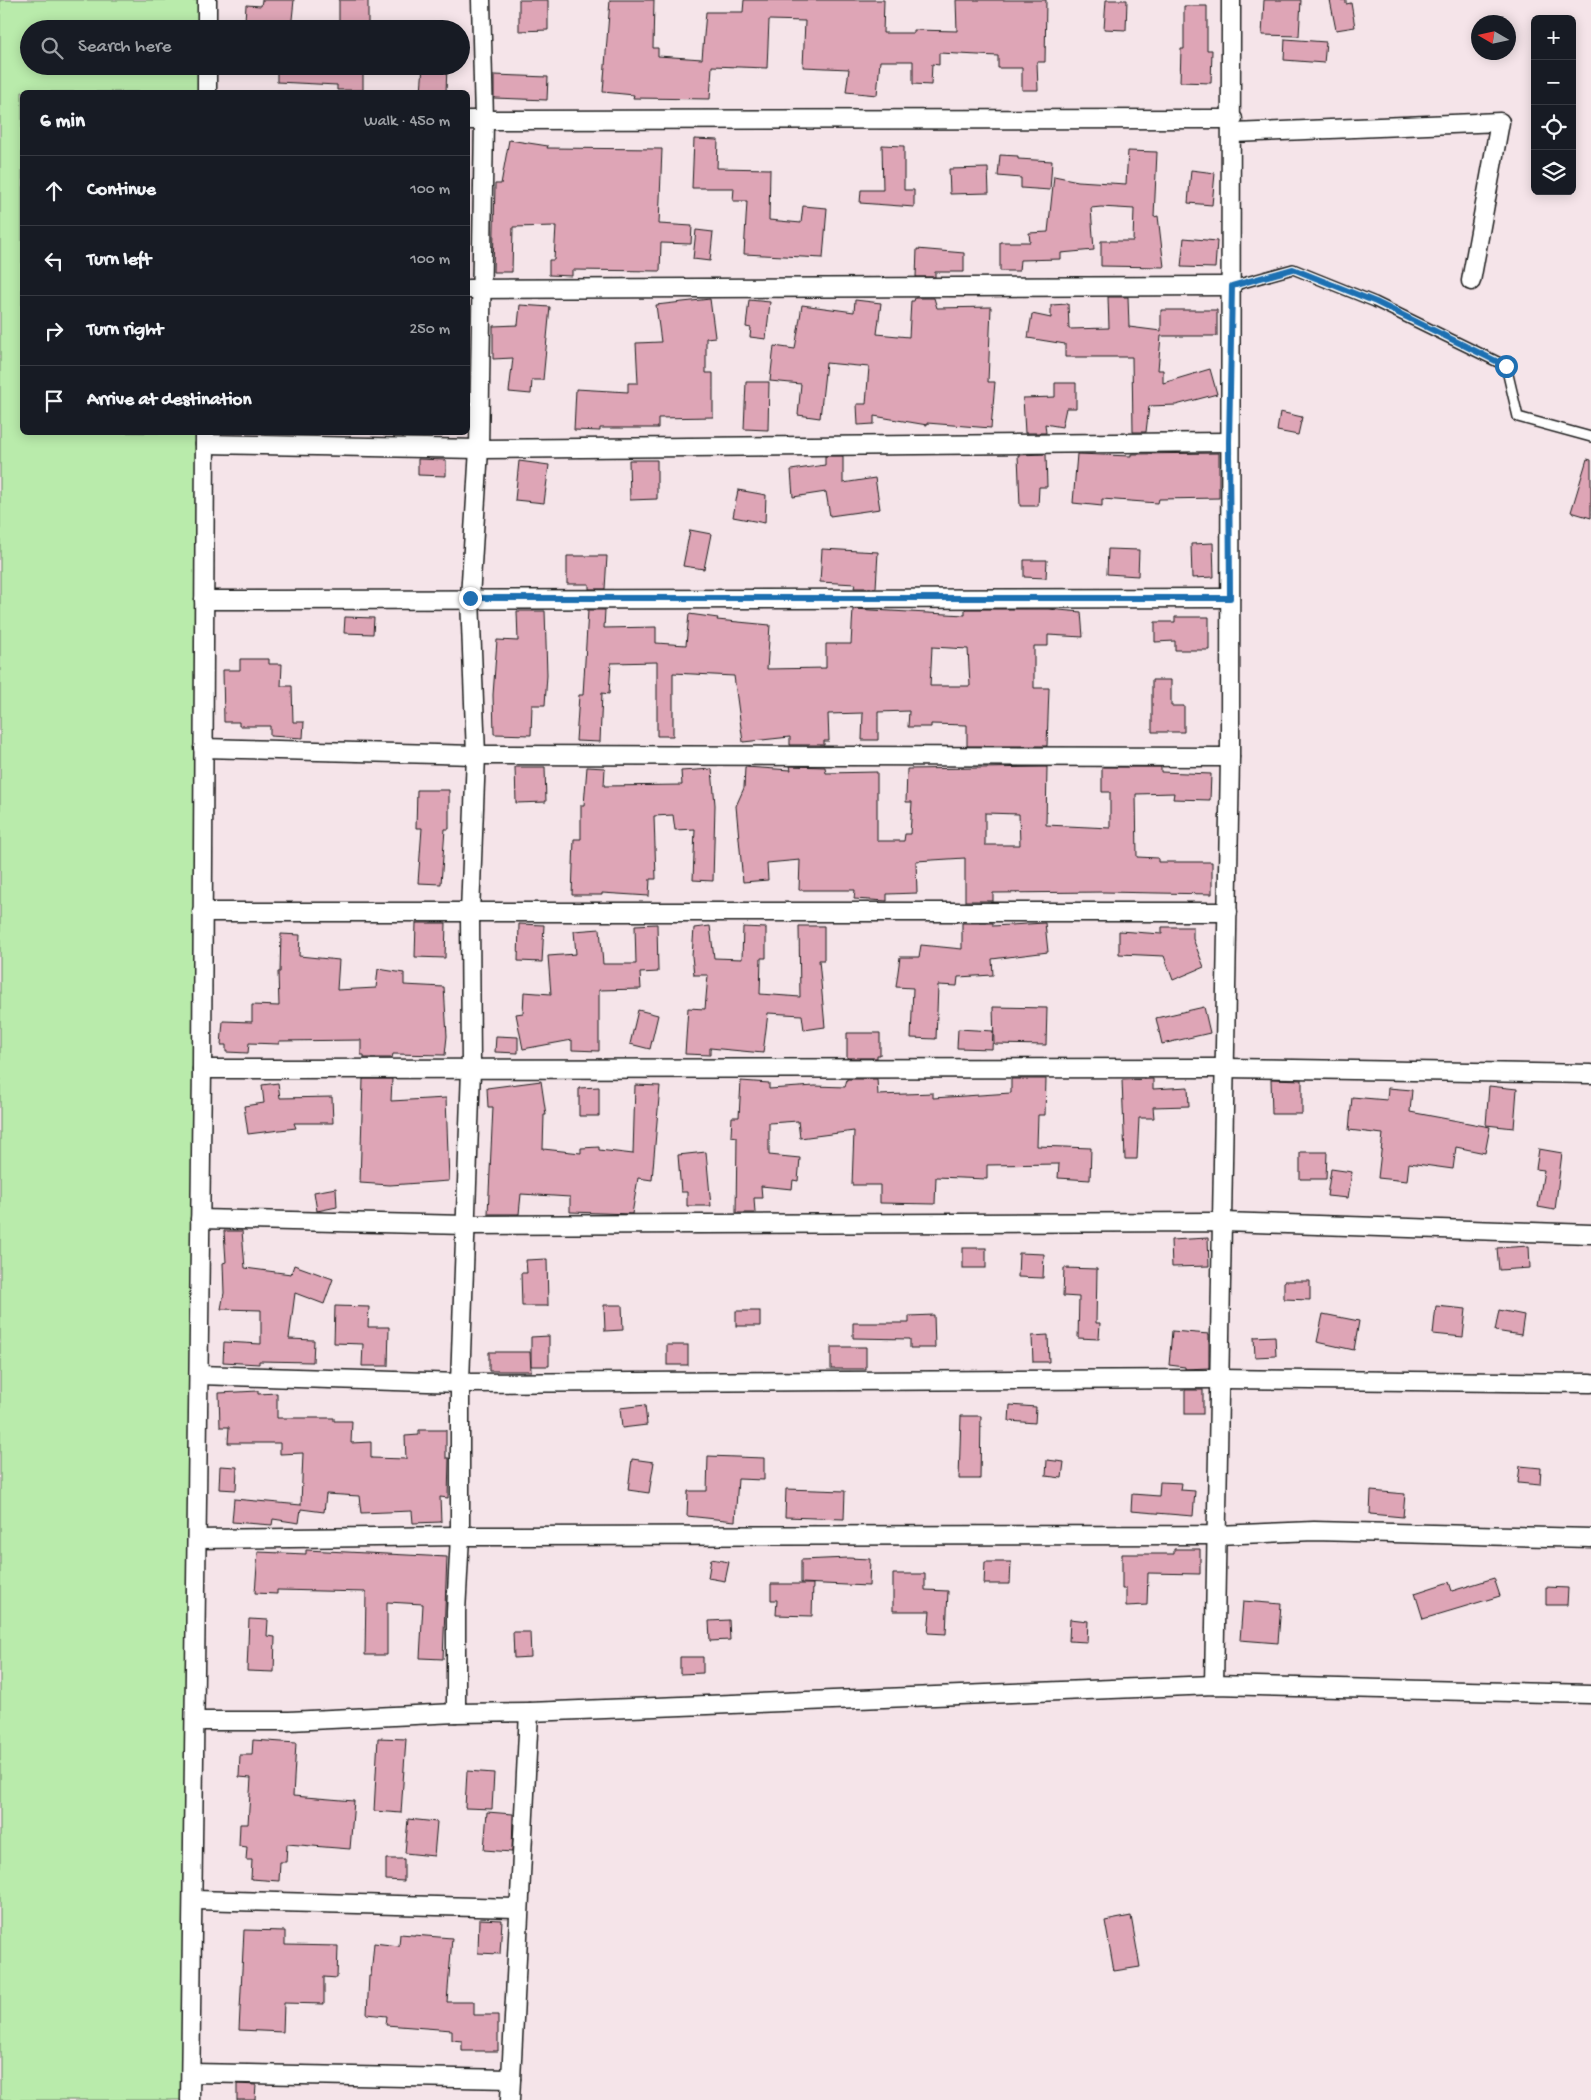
<!DOCTYPE html>
<meta charset="utf-8">
<style>
:root{--surface:#171b24;--page:#20242c;--text:#f1f3f6;--muted:#9ea1a6;--line:#363941}
body{margin:0;font-family:"Gochi Hand",sans-serif;background:var(--page);color:var(--text)}
.controls{position:absolute;right:15px;top:15px;display:grid;overflow:hidden;border-radius:8px;box-shadow:0 2px 12px #0003}
.controls button{width:45px;height:45px;display:grid;place-items:center;padding:0;border:0;border-bottom:1px solid var(--line);background:var(--surface);color:var(--text);font:25px sans-serif}
.compass{position:absolute;left:1471px;top:15px;width:45px;height:45px;border-radius:50%;background:var(--surface);box-shadow:0 2px 12px #0003;rotate:279deg}
.stop{position:absolute;width:15px;height:15px;margin:-11px;border:4px solid #1f6fb2;border-radius:50%;background:#fff}
.stop.end{background:#1f6fb2;border-color:#fff;box-shadow:0 1px 5px #0008}
.list{margin:0;padding:0;list-style:none}
h2{display:flex;justify-content:space-between;align-items:center;height:65px;margin:0;padding:0 20px;font-size:21px}
h2 small{font-size:16px;font-weight:400;color:var(--muted)}
.list li{display:grid;grid-template-columns:32px 1fr auto;gap:15px;align-items:center;box-sizing:border-box;height:70px;padding:0 20px;border-top:1px solid var(--line)}
.list b{display:block;font-size:19px;white-space:nowrap}
.list em{font-size:16px;font-style:normal;color:var(--muted)}
.icon{flex:none;width:28px;height:28px;fill:none;stroke:currentColor;stroke-width:2;stroke-linecap:round;stroke-linejoin:round}
.map{position:relative;flex:none;width:1591px;height:2100px;overflow:hidden}
.search{position:absolute;background:var(--surface);box-shadow:0 2px 12px #0003;left:20px;top:20px;width:450px;height:55px;display:flex;align-items:center;gap:12px;box-sizing:border-box;padding:0 18px;border-radius:28px;color:var(--muted);font-size:19px}
.panel{position:absolute;background:var(--surface);box-shadow:0 2px 12px #0003;left:20px;top:90px;width:450px;height:345px;border-radius:8px}
.map>svg:first-child{display:block}
.green{fill:#b9ebab;stroke:#6a8464}
.building{fill:#dea5b6;stroke:#1c1c1c;fill-rule:evenodd}
.lines{fill:none;stroke-linecap:round;stroke-linejoin:round}
.service-casing{stroke:#1c1c1c;stroke-width:12}
.minor-casing{stroke:#1c1c1c;stroke-width:21}
.service{stroke:#fff;stroke-width:9}
.minor{stroke:#fff;stroke-width:18}
.route{stroke:#1f6fb2;stroke-width:6}
</style>
<div class="map">
<svg width="1591" height="2100" viewBox="0 0 1591 2100">
<rect width="100%" height="100%" fill="#f5e4e9"/>
<filter id="ink" filterUnits="userSpaceOnUse"><feTurbulence type="fractalNoise" baseFrequency=".02" numOctaves="2"/><feDisplacementMap in="SourceGraphic" scale="10" xChannelSelector="R" yChannelSelector="G"/><feConvolveMatrix kernelMatrix="1 2 1 2 8 2 1 2 1" color-interpolation-filters="sRGB"/></filter>
<g filter="url(#ink)">
<polygon class="green" points="0,0 207,0 207,29 29,29 29,66 207,66 206,92 22,92 22,432 202,433 184,2100 0,2100"/>
<g class="building">
<polygon points="262,0 294,0 291,29 248,29 248,22 245,21 246,5 261,6"/>
<rect x="339" y="0" width="29" height="29"/>
<polygon points="519,0 548,0 548,30 519,31"/>
<polygon points="610,0 654,0 653,48 658,48 658,56 702,59 706,12 743,12 744,0 884,0 883,33 914,33 914,30 957,31 956,0 1046,0 1045,62 1037,62 1038,90 1022,90 1022,68 998,68 998,56 939,53 939,65 932,64 931,85 913,84 913,61 880,61 877,95 846,92 849,69 803,67 805,21 769,20 767,68 712,66 710,99 633,98 634,95 603,92"/>
<polygon points="1106,0 1127,0 1126,30 1104,29"/>
<polygon points="1264,0 1301,0 1299,36 1262,35"/>
<polygon points="1330,0 1346,0 1346,4 1351,3 1355,27 1336,30"/>
<polygon points="1184,6 1207,6 1207,50 1212,50 1211,83 1180,82 1181,49 1184,49"/>
<polygon points="1285,39 1326,42 1324,63 1284,60"/>
<polygon points="277,66 363,66 363,90 337,90 337,85 277,82"/>
<polygon points="423,66 447,66 446,92 421,92"/>
<polygon points="494,75 548,77 547,100 494,98"/>
<polygon points="694,139 718,140 717,168 770,169 769,220 801,223 803,206 827,208 823,258 744,254 747,201 733,201 734,188 692,188"/>
<polygon points="509,140 548,146 547,148 662,149 659,224 692,226 691,244 661,243 660,271 572,270 572,276 549,275 549,260 554,260 556,226 513,227 512,272 493,272 495,184 501,184"/>
<polygon points="882,145 904,146 904,190 914,190 914,207 860,203 861,190 883,190"/>
<polygon points="1128,151 1157,152 1154,217 1158,216 1164,267 1101,266 1101,241 1133,241 1134,209 1101,207 1091,208 1094,250 1061,253 1061,259 1020,260 1019,271 1000,271 1000,242 1030,242 1029,233 1048,232 1054,176 1078,181 1126,184"/>
<polygon points="1000,155 1018,156 1018,159 1052,161 1050,190 1021,188 1021,178 998,176"/>
<polygon points="988,168 989,193 950,194 949,169"/>
<polygon points="1191,170 1215,173 1212,205 1188,203"/>
<polygon points="696,230 713,232 710,261 693,259"/>
<polygon points="1184,238 1217,241 1215,268 1181,267"/>
<polygon points="917,249 964,253 964,272 935,272 935,277 916,277"/>
<polygon points="1108,297 1128,297 1129,327 1161,331 1161,310 1217,310 1217,336 1161,336 1158,370 1163,370 1163,383 1210,369 1217,394 1176,405 1149,406 1146,432 1133,432 1132,357 1065,357 1065,344 1028,338 1032,314 1051,318 1051,305 1068,304 1069,329 1109,328"/>
<polygon points="915,298 934,298 937,308 991,307 988,382 995,382 991,428 927,423 927,425 874,416 874,424 858,425 857,404 866,404 869,367 826,363 820,418 798,415 801,384 770,381 774,346 795,349 802,305 854,312 855,300 881,303 877,334 909,337 911,301 914,301"/>
<polygon points="710,299 715,337 706,338 706,373 713,373 713,417 658,418 658,428 600,428 600,431 574,430 576,389 628,392 628,383 638,383 636,343 661,342 656,305"/>
<polygon points="749,300 770,302 766,339 750,337 751,328 746,327"/>
<polygon points="520,305 550,307 543,380 532,380 531,394 509,392 513,358 493,359 493,326 518,325"/>
<polygon points="746,382 769,382 768,430 744,429"/>
<polygon points="1055,383 1076,383 1076,408 1066,408 1062,427 1045,424 1046,433 1025,433 1023,398 1055,397"/>
<polygon points="1280,412 1302,417 1298,435 1277,431"/>
<polygon points="1219,453 1219,498 1159,499 1158,503 1102,499 1102,506 1073,503 1077,454 1131,456 1131,454"/>
<polygon points="1046,454 1047,487 1039,487 1038,506 1020,506 1018,455"/>
<polygon points="825,456 843,456 843,483 875,478 880,509 830,516 826,492 793,497 791,470 825,465"/>
<polygon points="418,459 446,460 446,476 418,475"/>
<polygon points="1587,459 1591,460 1591,518 1571,512"/>
<polygon points="629,460 657,460 657,499 630,500"/>
<polygon points="519,461 549,465 544,503 515,500"/>
<polygon points="738,490 766,495 765,523 733,517"/>
<polygon points="690,530 711,534 704,569 683,566"/>
<polygon points="1213,543 1214,577 1192,578 1191,544"/>
<polygon points="822,549 878,552 876,588 854,588 855,584 820,582"/>
<polygon points="1108,549 1139,550 1138,576 1107,574"/>
<polygon points="567,556 607,556 605,589 589,589 589,584 567,584"/>
<polygon points="1024,560 1047,560 1046,578 1024,577"/>
<path d="M853,609l112,6v-6h83l33,3 2,25 -35,-2v11h-14v42h15l-2,58h-80v-21l-36,-1v3h-23l1,-16 -31,1v28h-16l1,-27 -35,1 1,27h-5v4h-34v-8l-47,5 -9,-66 -61,-3v63h-16v-74l-46,1 -2,31 -7,-1 -2,49 -24,-1 3,-46h4l5,-85h17l-1,18 52,-1v16l30,2 3,-31 29,4 -1,2 53,5 -3,44 59,-1v-24h25zM932,647l36,2 2,37h-40z"/>
<polygon points="517,611 545,611 547,675 545,705 532,705 531,735 494,734 493,695 497,640 518,641"/>
<polygon points="345,617 374,618 373,634 344,633"/>
<polygon points="1175,617 1209,617 1209,650 1175,650 1175,641 1155,642 1155,622 1175,622"/>
<polygon points="240,659 269,659 269,664 282,664 281,686 292,686 293,722 304,722 303,738 270,736 270,726 239,726 239,722 224,722 223,670 240,670"/>
<polygon points="1152,680 1171,680 1171,706 1184,706 1184,732 1152,732"/>
<path d="M790,766l35,1 1,6 51,-1v69h27l1,-7h5l2,-32h-6l1,-33 140,-2 -1,58 64,3v-36h-8v-25h59v5l50,2 -1,26 -37,-1 1,-6 -38,1 1,63 21,1v4h54v32l-108,-2 -111,1v8h-28v-43l-49,3 1,32 -30,1v7l-33,-2 1,-9h-56l1,-30 -33,3 1,17 -25,2 -7,-76 8,-18 1,-21 46,3zM985,813l34,1 1,31h-35z"/>
<polygon points="515,767 545,767 546,802 516,803"/>
<polygon points="587,767 605,768 604,786 682,785 681,771 712,769 715,805 713,881 693,880 695,829 675,830 673,815 654,816 656,879 650,879 649,896 602,893 602,895 572,895 574,839 581,839 581,805 584,805"/>
<polygon points="417,790 449,790 449,829 445,829 441,884 418,883 422,828 416,828"/>
<polygon points="416,923 446,923 445,958 415,957"/>
<polygon points="962,923 993,923 993,926 1045,923 1048,952 992,959 993,975 958,977 957,986 938,985 936,1039 911,1038 913,988 896,987 900,957 919,957 921,945 962,949"/>
<polygon points="519,924 544,925 542,962 518,961"/>
<polygon points="657,924 658,972 640,973 641,989 599,990 599,1051 572,1050 572,1040 523,1049 516,1014 523,1013 524,992 551,994 548,956 576,954 574,931 600,929 603,964 636,964 635,925"/>
<polygon points="710,926 714,958 742,959 743,927 766,928 766,958 761,958 760,994 800,997 799,926 824,926 824,960 819,960 825,1027 804,1030 802,1015 768,1013 763,1053 710,1048 710,1055 685,1054 688,1008 705,1009 708,975 694,975 692,956 694,928"/>
<polygon points="1162,927 1193,927 1193,939 1204,967 1173,980 1164,956 1119,954 1119,931 1162,934"/>
<polygon points="281,934 300,935 299,956 339,960 337,990 376,988 378,969 404,973 404,985 444,987 447,1036 445,1055 393,1054 392,1058 364,1058 364,1055 361,1055 361,1040 279,1041 279,1044 249,1043 248,1053 226,1052 226,1045 221,1045 223,1021 252,1022 252,1005 279,1006 278,972 280,972"/>
<polygon points="993,1007 1047,1008 1046,1045 994,1044"/>
<polygon points="1204,1007 1210,1033 1162,1044 1156,1018"/>
<polygon points="638,1010 658,1015 650,1049 630,1044"/>
<polygon points="958,1029 993,1031 992,1049 957,1048"/>
<polygon points="847,1033 880,1033 880,1055 877,1055 877,1058 847,1058"/>
<polygon points="496,1036 518,1037 518,1053 495,1052"/>
<polygon points="363,1079 392,1079 391,1101 446,1098 449,1181 390,1185 360,1183"/>
<polygon points="847,1079 877,1079 878,1095 933,1093 933,1098 1011,1093 1011,1079 1046,1079 1045,1115 1038,1115 1037,1146 1091,1148 1090,1180 1058,1178 1059,1164 987,1165 987,1179 936,1177 935,1204 880,1203 880,1185 852,1185 854,1131 800,1138 798,1121 769,1123 769,1155 800,1158 798,1181 793,1180 792,1189 761,1186 762,1198 754,1198 755,1213 736,1213 737,1137 731,1136 732,1117 739,1117 741,1081 769,1083 769,1089 815,1086 845,1087"/>
<polygon points="1153,1079 1153,1089 1188,1087 1189,1106 1153,1107 1154,1118 1139,1118 1137,1159 1125,1159 1122,1080"/>
<polygon points="1271,1079 1302,1080 1302,1114 1272,1114"/>
<polygon points="541,1081 546,1115 544,1115 543,1149 581,1153 581,1148 599,1147 599,1150 633,1154 635,1085 660,1086 652,1180 638,1178 632,1214 570,1212 570,1197 521,1194 519,1214 488,1214 493,1107 488,1107 487,1088"/>
<polygon points="278,1083 280,1098 332,1097 333,1123 294,1123 296,1128 248,1134 244,1106 264,1103 262,1085"/>
<polygon points="1489,1086 1517,1089 1514,1128 1486,1125"/>
<polygon points="599,1087 599,1116 579,1116 579,1088"/>
<polygon points="1388,1088 1412,1090 1410,1112 1490,1127 1485,1153 1456,1147 1453,1169 1409,1163 1407,1181 1378,1178 1383,1134 1349,1130 1352,1097 1387,1100"/>
<polygon points="1539,1149 1562,1153 1555,1210 1538,1207 1544,1170 1536,1169"/>
<polygon points="706,1152 711,1206 687,1206 687,1192 681,1192 678,1155"/>
<polygon points="1300,1152 1327,1152 1326,1179 1300,1179"/>
<polygon points="1331,1169 1352,1172 1348,1198 1327,1196"/>
<polygon points="336,1188 337,1207 317,1211 314,1192"/>
<polygon points="224,1231 242,1231 245,1268 291,1274 294,1265 333,1279 324,1304 295,1293 289,1339 314,1340 313,1362 259,1361 259,1364 223,1362 224,1342 261,1344 261,1310 221,1309 224,1293 223,1263 226,1262"/>
<polygon points="1208,1238 1209,1266 1172,1267 1171,1240"/>
<polygon points="1529,1246 1530,1268 1499,1270 1497,1248"/>
<rect x="963" y="1248" width="23" height="20"/>
<polygon points="1019,1253 1044,1254 1043,1278 1018,1277"/>
<polygon points="547,1259 548,1306 522,1306 521,1273 527,1273 526,1260"/>
<polygon points="1064,1268 1097,1269 1096,1323 1100,1323 1099,1339 1078,1338 1079,1297 1063,1296"/>
<polygon points="1284,1281 1310,1281 1310,1300 1284,1299"/>
<polygon points="604,1305 622,1305 623,1330 605,1331"/>
<polygon points="335,1306 369,1307 368,1327 389,1327 388,1366 362,1366 363,1344 334,1343"/>
<polygon points="1436,1306 1466,1309 1463,1337 1433,1334"/>
<polygon points="1499,1310 1524,1315 1521,1335 1495,1331"/>
<rect x="736" y="1311" width="24" height="15"/>
<polygon points="1323,1314 1359,1321 1354,1350 1317,1342"/>
<polygon points="934,1315 935,1348 910,1348 910,1339 853,1338 853,1323 909,1323 909,1316"/>
<polygon points="1172,1331 1209,1334 1209,1368 1185,1369 1185,1367 1169,1365"/>
<polygon points="1048,1335 1049,1362 1033,1362 1032,1336"/>
<polygon points="549,1336 549,1366 531,1366 531,1337"/>
<polygon points="1275,1336 1276,1356 1255,1357 1254,1337"/>
<rect x="667" y="1345" width="21" height="20"/>
<rect x="831" y="1347" width="35" height="22"/>
<polygon points="489,1352 530,1352 531,1371 489,1371"/>
<rect x="1185" y="1390" width="18" height="24"/>
<polygon points="258,1391 258,1394 277,1393 277,1418 334,1418 334,1421 352,1421 351,1443 371,1442 371,1458 406,1459 405,1436 419,1435 419,1430 446,1430 446,1458 449,1458 448,1498 440,1497 441,1522 413,1523 412,1511 361,1513 359,1496 326,1494 324,1512 301,1509 299,1523 273,1519 272,1525 232,1522 234,1499 301,1505 303,1453 280,1454 280,1443 228,1443 229,1427 220,1427 219,1393"/>
<polygon points="645,1405 647,1425 622,1428 620,1408"/>
<polygon points="1010,1405 1036,1407 1035,1423 1009,1421"/>
<polygon points="961,1416 981,1416 980,1479 959,1479"/>
<polygon points="708,1456 764,1458 764,1480 738,1479 735,1521 687,1516 688,1491 707,1491"/>
<polygon points="632,1459 654,1462 649,1493 628,1490"/>
<polygon points="1047,1460 1064,1462 1062,1478 1046,1476"/>
<polygon points="220,1466 237,1467 236,1490 219,1489"/>
<polygon points="1520,1466 1541,1468 1540,1485 1518,1483"/>
<polygon points="1160,1482 1182,1483 1181,1490 1195,1491 1193,1516 1131,1511 1132,1494 1159,1496"/>
<polygon points="786,1489 845,1491 844,1519 785,1517"/>
<polygon points="1371,1491 1405,1494 1403,1517 1370,1514"/>
<polygon points="1174,1549 1200,1549 1200,1574 1148,1573 1147,1605 1126,1606 1126,1589 1122,1589 1122,1554 1174,1554"/>
<polygon points="306,1550 447,1557 443,1659 420,1658 423,1604 387,1602 387,1655 365,1655 366,1592 277,1590 277,1594 255,1593 258,1552 306,1554"/>
<polygon points="848,1558 870,1559 869,1586 801,1583 801,1560"/>
<polygon points="711,1559 729,1562 725,1581 708,1578"/>
<polygon points="985,1562 1011,1562 1010,1584 984,1584"/>
<polygon points="893,1574 925,1574 925,1590 948,1591 946,1634 928,1633 930,1611 893,1611"/>
<polygon points="1494,1578 1500,1596 1423,1619 1415,1593 1449,1582 1452,1591"/>
<polygon points="771,1584 813,1584 812,1616 776,1615 777,1600 771,1600"/>
<polygon points="1546,1587 1568,1588 1567,1605 1546,1605"/>
<polygon points="1243,1601 1281,1604 1278,1643 1240,1640"/>
<polygon points="249,1619 268,1620 267,1636 275,1637 274,1672 247,1671"/>
<polygon points="1070,1619 1088,1621 1087,1642 1069,1641"/>
<polygon points="729,1620 730,1640 710,1641 709,1621"/>
<polygon points="513,1632 530,1632 531,1657 514,1658"/>
<polygon points="680,1657 703,1657 703,1673 680,1674"/>
<polygon points="378,1738 406,1739 401,1813 374,1811"/>
<polygon points="253,1740 296,1743 293,1796 354,1801 350,1849 287,1844 286,1862 280,1862 279,1881 251,1879 252,1860 246,1860 247,1847 239,1846 240,1824 248,1824 251,1778 239,1777 240,1755 252,1755"/>
<polygon points="467,1771 494,1773 492,1809 465,1808"/>
<polygon points="487,1812 513,1814 512,1852 484,1850"/>
<polygon points="408,1819 437,1822 434,1856 405,1853"/>
<polygon points="386,1859 404,1859 404,1881 386,1880"/>
<polygon points="1131,1916 1140,1967 1114,1971 1105,1921"/>
<polygon points="479,1919 502,1920 500,1954 478,1953"/>
<polygon points="244,1930 285,1931 285,1945 338,1946 337,1978 324,1977 324,2004 284,2003 283,2032 239,2030"/>
<polygon points="400,1934 452,1938 447,2002 474,2002 474,2015 498,2015 498,2051 462,2051 462,2041 452,2040 452,2030 386,2025 387,2016 367,2014 369,1976 371,1976 374,1943 399,1946"/>
<polygon points="237,2084 256,2085 255,2100 237,2100"/>
</g>
<g class="lines">
<g class="service-casing">
<polyline id="service" points="1232,286 1293,269 1375,302 1506,366 1518,417 1591,437"/>
</g>
<g class="minor-casing">
<g id="minor">
<polyline points="481,0 484,120 479,449 470,598 476,755 470,913 471,1069 460,1383 460,1536 456,1612 456,1713 529,1712 510,2100"/>
<polyline points="207,29 207,0"/>
<polyline points="207,92 207,66"/>
<polyline points="468,120 1233,119"/>
<polyline points="1233,133 1500,122 1471,281"/>
<polyline points="468,289 1232,286"/>
<polyline points="205,444 479,449 1229,442"/>
<polyline points="204,600 1230,598"/>
<polyline points="203,748 476,755 1230,757"/>
<polyline points="202,912 1228,912"/>
<polyline points="202,1069 1226,1068 1591,1074"/>
<polyline points="200,1219 466,1225 1222,1222 1591,1234"/>
<polyline points="199,1375 460,1383 1220,1379 1591,1383"/>
<polyline points="197,1539 460,1536 1217,1535 1314,1531 1591,1538"/>
<polyline points="1214,1685 1230,757 1231,0"/>
<polyline points="529,1712 1214,1685 1591,1694"/>
<polyline points="196,1721 289,1721 456,1713"/>
<polyline points="194,1900 518,1908"/>
<polyline points="191,2073 511,2079"/>
<polyline points="190,2100 202,1069 205,432"/>
</g>
</g>
<use href="#service" class="service"/>
<use href="#minor" class="minor"/>
</g>
</g>
<g class="lines" filter="url(#ink)">
<polyline class="route" points="470,598 1230,598 1229,442 1232,286 1293,269 1376,302 1506,366"/>
</g>
</svg>
<div class="controls">
<button>+</button>
<button>−</button>
<button><svg class="icon" aria-label="locate" viewBox="0 0 24 24"><circle cx="12" cy="12" r="6"/><path d="M12 2v4M12 18v4M2 12h4M18 12h4"/></svg></button>
<button><svg class="icon" aria-label="layers" viewBox="0 0 24 24"><path d="M12 4l9 5-9 5-9-5zM3 14l9 5 9-5"/></svg></button>
</div>
<svg class="compass" viewBox="-18 -18 36 36"><path d="M0-13l5 13h-10z" fill="#e53935"/><path d="M0 13l5-13h-10z" fill="#9ea1a6"/></svg>
<div class="stop" style="left:1506px;top:366px"></div>
<div class="stop end" style="left:470px;top:598px"></div>
<div class="search"><svg class="icon" aria-label="search" viewBox="0 0 24 24"><circle cx="10" cy="10" r="6"/><path d="M15 15l6 6"/></svg>Search here</div>
<section class="panel">
<h2>6 min<small>Walk · 450 m</small></h2>
<ul class="list">
<li><svg class="icon" aria-label="ahead" viewBox="0 0 24 24"><path d="M12 20V5M6 11l6-6 6 6"/></svg><div><b>Continue</b></div><em>100 m</em></li>
<li><svg class="icon" aria-label="left" viewBox="0 0 24 24"><path d="M17 20v-9H6M10 6l-5 5 5 5"/></svg><div><b>Turn left</b></div><em>100 m</em></li>
<li><svg class="icon" aria-label="right" viewBox="0 0 24 24"><path d="M7 20v-9h11M14 6l5 5-5 5"/></svg><div><b>Turn right</b></div><em>250 m</em></li>
<li><svg class="icon" aria-label="arrive" viewBox="0 0 24 24"><path d="M6 21V4h12l-3 4 3 4H6"/></svg><div><b>Arrive at destination</b></div></li>
</ul>
</section>
</div>
